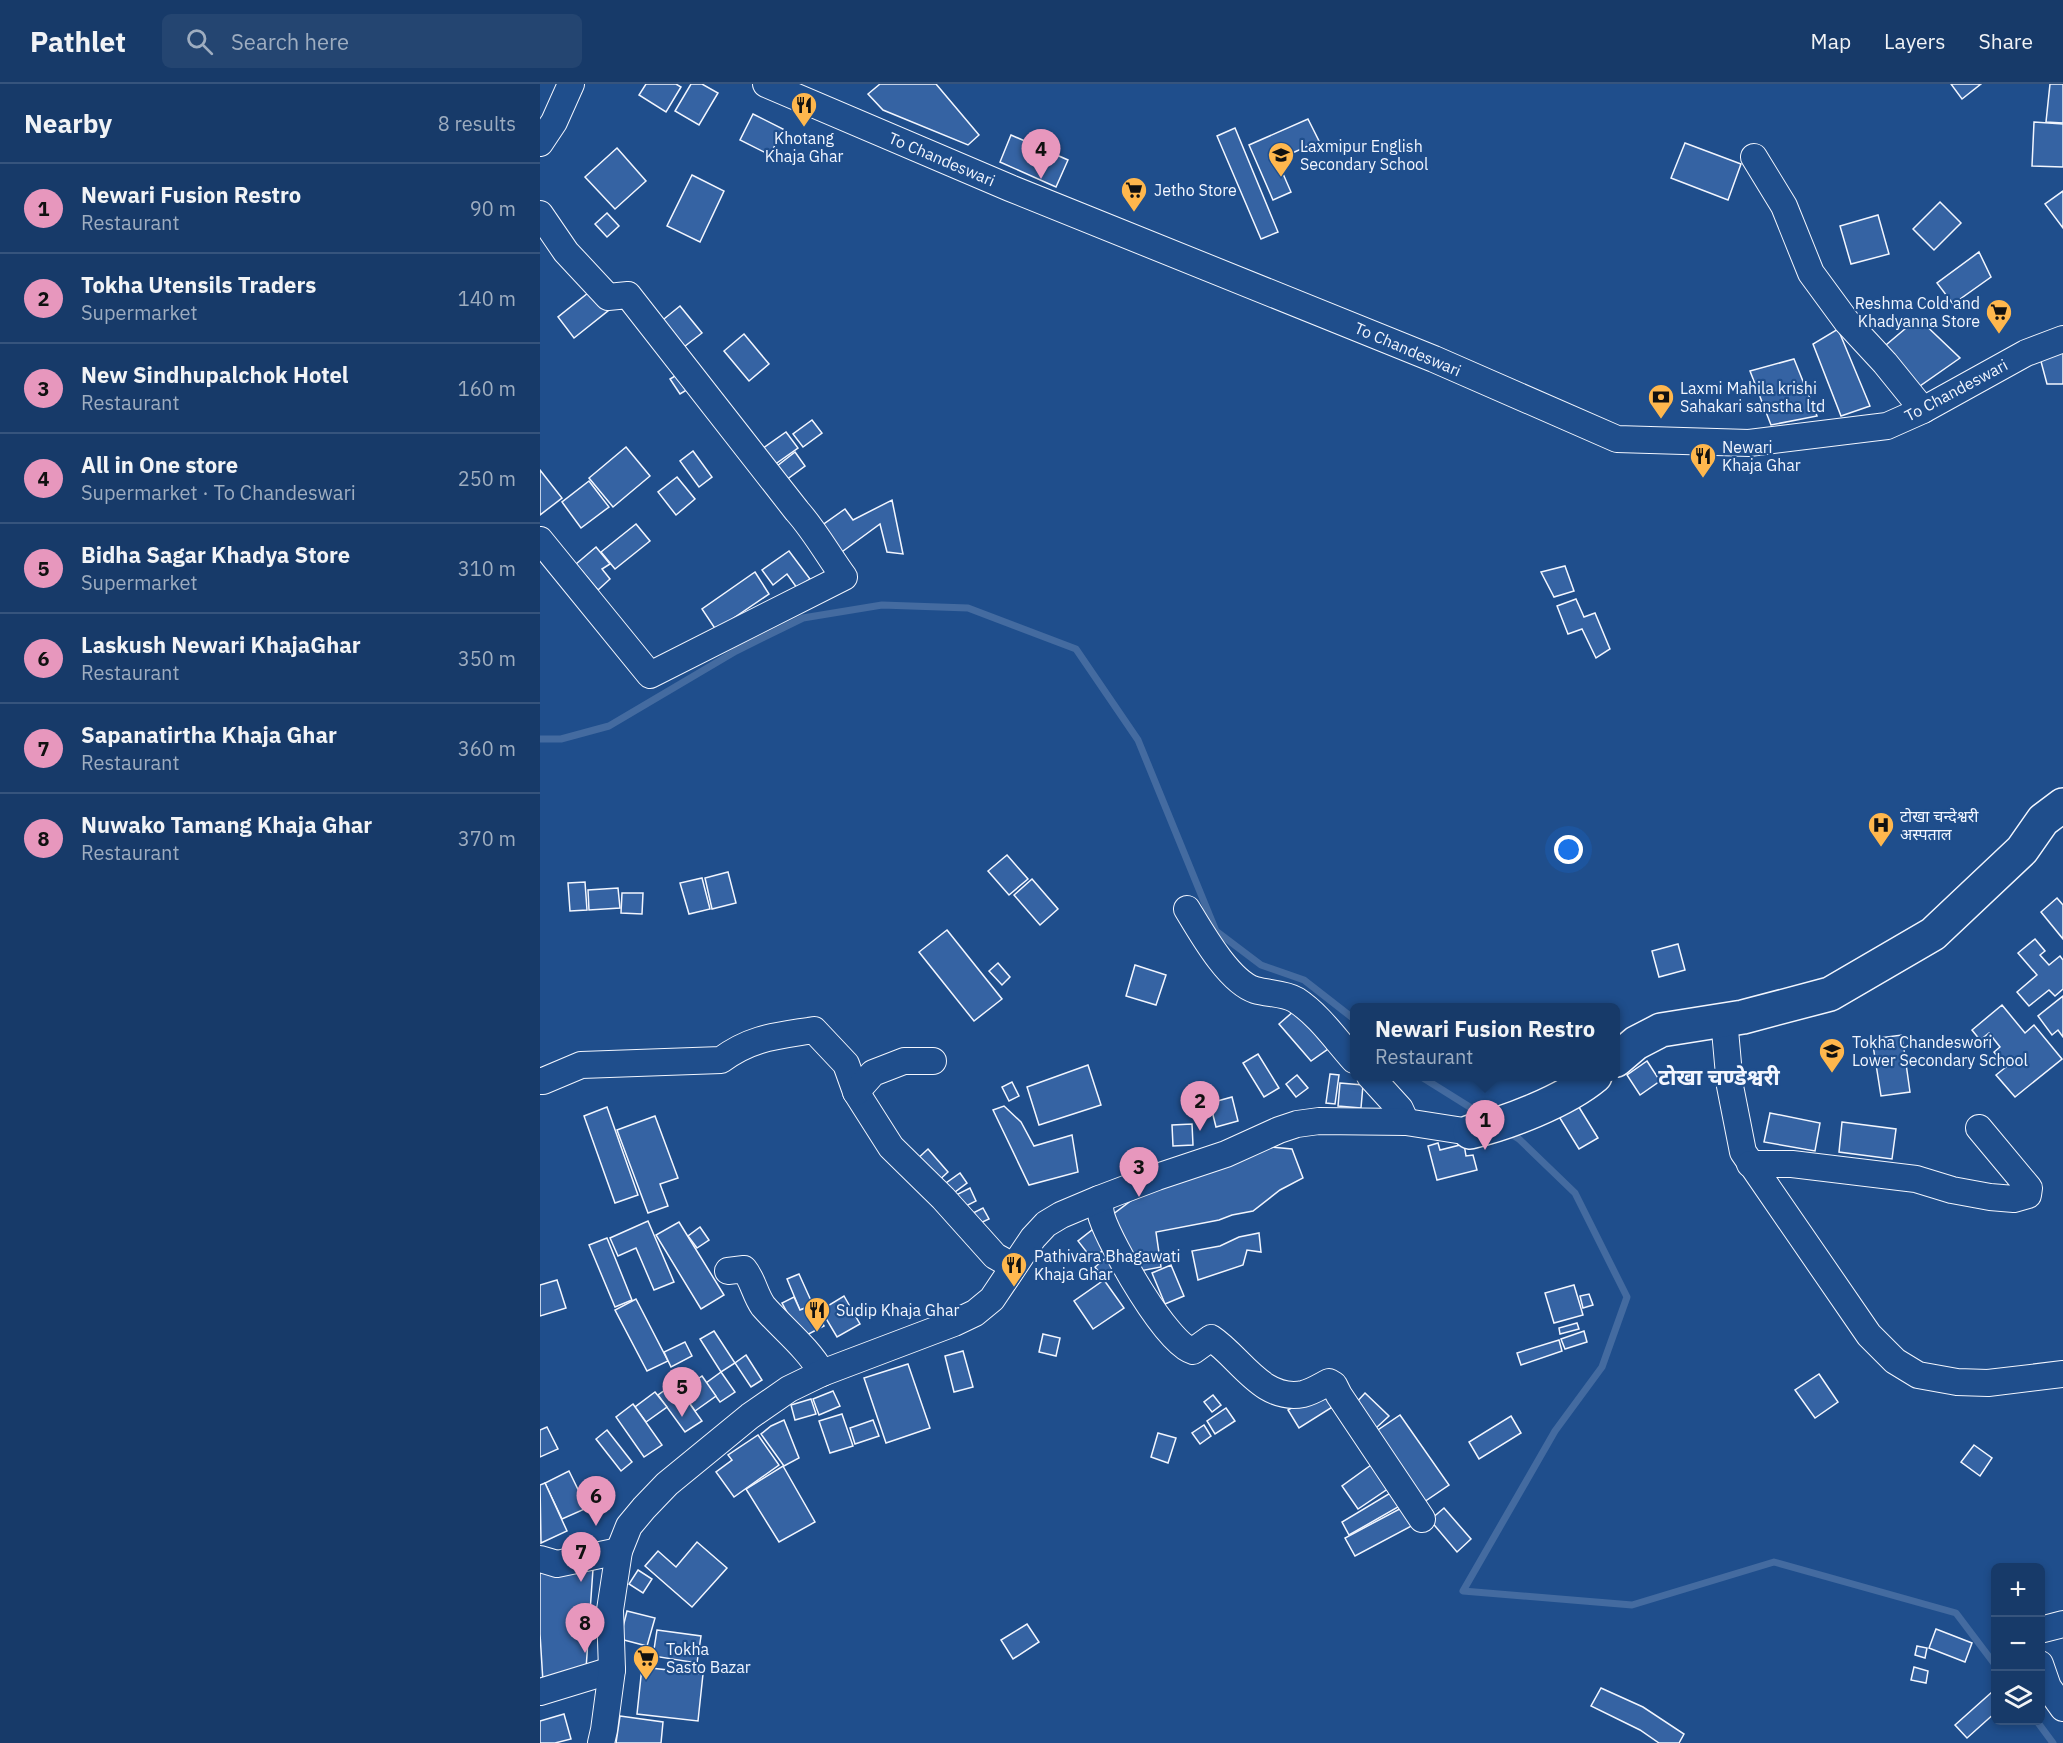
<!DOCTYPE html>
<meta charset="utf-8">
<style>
:root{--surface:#173a69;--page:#244571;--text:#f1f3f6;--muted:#9eadc0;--line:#36547d;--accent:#e797bd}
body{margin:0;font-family:"IBM Plex Sans","Noto Sans Devanagari",sans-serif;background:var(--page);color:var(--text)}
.controls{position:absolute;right:18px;bottom:18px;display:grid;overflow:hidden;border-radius:9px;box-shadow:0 3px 9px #0003}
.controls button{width:54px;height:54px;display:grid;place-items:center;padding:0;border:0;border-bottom:2px solid var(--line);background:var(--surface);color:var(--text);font:30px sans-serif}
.you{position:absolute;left:1029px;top:766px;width:21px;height:21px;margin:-15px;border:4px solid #fff;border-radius:50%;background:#1a73e8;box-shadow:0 0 0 9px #1a73e833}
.badge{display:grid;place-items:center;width:39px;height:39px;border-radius:50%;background:var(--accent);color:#111;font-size:20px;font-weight:700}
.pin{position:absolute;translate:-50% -50px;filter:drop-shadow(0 2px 3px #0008)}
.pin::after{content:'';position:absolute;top:32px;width:21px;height:18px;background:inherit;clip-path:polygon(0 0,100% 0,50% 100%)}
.popup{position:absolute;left:810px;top:919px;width:270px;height:78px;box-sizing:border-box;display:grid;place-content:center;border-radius:9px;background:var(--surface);filter:drop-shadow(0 2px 4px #0005);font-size:20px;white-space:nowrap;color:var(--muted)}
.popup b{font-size:22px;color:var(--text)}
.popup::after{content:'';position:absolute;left:50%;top:100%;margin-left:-12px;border:12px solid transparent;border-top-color:var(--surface)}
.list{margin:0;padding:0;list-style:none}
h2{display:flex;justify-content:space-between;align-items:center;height:78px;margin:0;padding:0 24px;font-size:26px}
h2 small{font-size:20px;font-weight:400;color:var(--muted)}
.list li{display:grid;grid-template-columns:39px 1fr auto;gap:18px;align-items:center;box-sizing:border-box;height:90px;padding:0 24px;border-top:2px solid var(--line)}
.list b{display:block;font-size:22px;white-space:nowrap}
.list p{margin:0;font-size:20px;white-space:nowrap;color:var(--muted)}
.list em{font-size:20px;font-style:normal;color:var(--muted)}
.icon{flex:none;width:33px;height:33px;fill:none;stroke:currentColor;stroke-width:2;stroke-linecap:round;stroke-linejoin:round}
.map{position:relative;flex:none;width:1523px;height:1659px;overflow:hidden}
header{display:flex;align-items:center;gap:36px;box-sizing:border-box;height:84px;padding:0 30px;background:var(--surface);border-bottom:2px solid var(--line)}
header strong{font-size:28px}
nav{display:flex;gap:33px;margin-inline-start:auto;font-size:21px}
.search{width:420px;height:54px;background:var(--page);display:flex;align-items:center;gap:15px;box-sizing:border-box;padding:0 21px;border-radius:9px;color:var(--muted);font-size:22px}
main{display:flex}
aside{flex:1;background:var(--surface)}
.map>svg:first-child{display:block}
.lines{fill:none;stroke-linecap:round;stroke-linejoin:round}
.stream{stroke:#446ba0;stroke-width:7}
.building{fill:#3563a3;stroke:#f2f6ff;stroke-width:1.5}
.minor-casing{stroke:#f2f6ff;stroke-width:28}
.major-casing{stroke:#f2f6ff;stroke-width:36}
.minor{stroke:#1f4e8c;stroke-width:26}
.major{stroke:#1f4e8c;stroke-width:33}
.labels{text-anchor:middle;stroke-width:4.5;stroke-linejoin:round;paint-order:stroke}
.poi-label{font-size:16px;fill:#f2f6ff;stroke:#1f4e8c;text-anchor:start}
.street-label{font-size:16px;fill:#f2f6ff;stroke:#1f4e8c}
.district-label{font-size:22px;font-weight:bold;fill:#f2f6ff;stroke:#1f4e8c}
</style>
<header>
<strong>Pathlet</strong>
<div class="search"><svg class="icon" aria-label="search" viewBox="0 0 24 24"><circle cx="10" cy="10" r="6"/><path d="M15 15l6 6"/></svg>Search here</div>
<nav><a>Map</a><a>Layers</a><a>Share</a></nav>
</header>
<main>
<aside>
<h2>Nearby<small>8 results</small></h2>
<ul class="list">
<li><span class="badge">1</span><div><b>Newari Fusion Restro</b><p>Restaurant</p></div><em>90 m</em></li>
<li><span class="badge">2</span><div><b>Tokha Utensils Traders</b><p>Supermarket</p></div><em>140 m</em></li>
<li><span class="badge">3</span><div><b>New Sindhupalchok Hotel</b><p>Restaurant</p></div><em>160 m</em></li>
<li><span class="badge">4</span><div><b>All in One store</b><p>Supermarket · To Chandeswari</p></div><em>250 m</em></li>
<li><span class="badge">5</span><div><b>Bidha Sagar Khadya Store</b><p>Supermarket</p></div><em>310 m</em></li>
<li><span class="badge">6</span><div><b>Laskush Newari KhajaGhar</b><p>Restaurant</p></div><em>350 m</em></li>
<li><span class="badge">7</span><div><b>Sapanatirtha Khaja Ghar</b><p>Restaurant</p></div><em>360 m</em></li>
<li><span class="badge">8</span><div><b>Nuwako Tamang Khaja Ghar</b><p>Restaurant</p></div><em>370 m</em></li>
</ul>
</aside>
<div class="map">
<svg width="1523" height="1659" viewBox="0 0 1523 1659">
<rect width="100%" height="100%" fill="#1f4e8c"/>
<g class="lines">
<g class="stream">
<polyline points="0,655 21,655 69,642 196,567 263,534 342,521 428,524 536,565 598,656 676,847 721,881 764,896 814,935"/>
<polyline points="880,992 944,1032"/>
<polyline points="968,1048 979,1055 1035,1109 1087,1213 1062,1283 1015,1347 923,1507 1092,1521 1234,1478 1416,1529 1456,1582"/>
<polyline points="1496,1636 1513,1659"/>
</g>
</g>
<g class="building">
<polygon points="106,0 136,0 141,3 126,28 99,11"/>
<polygon points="151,0 162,0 178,9 159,41 135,27"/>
<polygon points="340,0 396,0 439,51 428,61 343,26 328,10"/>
<polygon points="1411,0 1441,0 1422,15"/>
<polygon points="1510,0 1523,0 1523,39 1506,38"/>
<polygon points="213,30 243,45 230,71 200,56"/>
<polygon points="768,35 779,57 737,76 751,108 733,116 709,61"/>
<polygon points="1494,38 1523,40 1523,83 1492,82"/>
<polygon points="695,44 738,148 721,155 677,52"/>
<polygon points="471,51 528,76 516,103 460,78"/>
<polygon points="1145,59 1201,80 1188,116 1131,94"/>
<polygon points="77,64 106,97 75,125 45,93"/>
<polygon points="152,91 184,107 160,158 127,142"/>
<polygon points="1523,107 1523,144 1505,120"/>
<polygon points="1400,118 1421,139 1394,166 1373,145"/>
<polygon points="67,129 79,142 67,153 55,140"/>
<polygon points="1338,131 1349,170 1311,180 1300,142"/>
<polygon points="1439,168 1451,193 1413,220 1397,199"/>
<polygon points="53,205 69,226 34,254 18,233"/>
<polygon points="140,222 162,249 140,266 119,239"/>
<polygon points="1378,234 1420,274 1377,304 1340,266"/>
<polygon points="1298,245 1330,322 1301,332 1273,260"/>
<polygon points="204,250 229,280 209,297 184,267"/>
<polygon points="1523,268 1523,300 1507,300 1499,270"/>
<polygon points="1254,275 1277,332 1231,341 1210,287"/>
<polygon points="140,289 150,304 140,310 130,295"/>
<polygon points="272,336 282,349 263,363 253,350"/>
<polygon points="246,348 258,364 234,381 222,365"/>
<polygon points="86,363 110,392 73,423 49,394"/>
<polygon points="153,367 172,393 159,403 140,377"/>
<polygon points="255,368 265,382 242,399 232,386"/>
<polygon points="0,386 22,414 0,431"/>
<polygon points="137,393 155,415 136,431 118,408"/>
<polygon points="49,397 69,423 41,444 22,418"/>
<polygon points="352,416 363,470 347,468 340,440 299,470 281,442 305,425 313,436"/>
<polygon points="96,440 110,457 75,485 61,468"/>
<polygon points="56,463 70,480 62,485 70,495 58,506 36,480"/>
<polygon points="249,467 270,495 257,504 247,490 233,501 222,486"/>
<polygon points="1025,482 1034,507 1014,513 1001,488"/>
<polygon points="215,488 229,510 176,546 162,525"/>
<polygon points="1036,515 1044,533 1055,529 1070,565 1056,574 1042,545 1028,550 1017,522"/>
<polygon points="467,771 488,795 469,811 448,787"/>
<polygon points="188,788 196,819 172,825 165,794"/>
<polygon points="162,794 170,825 149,830 140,799"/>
<polygon points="492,795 518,825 500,841 474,811"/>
<polygon points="45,798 47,826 30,827 28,799"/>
<polygon points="78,804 80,824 49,826 48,806"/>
<polygon points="82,809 103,809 102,830 81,829"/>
<polygon points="1517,814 1523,821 1523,855 1501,828"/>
<polygon points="407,846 462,915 434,937 379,868"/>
<polygon points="1495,855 1505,867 1500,871 1509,881 1520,872 1523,876 1523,905 1515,912 1509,906 1489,922 1477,908 1497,891 1478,869"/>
<polygon points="1138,860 1145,886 1119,893 1112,867"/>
<polygon points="458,879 470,893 462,901 449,887"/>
<polygon points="595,881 626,891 616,921 586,912"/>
<polygon points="1523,912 1523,953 1518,946 1512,951 1498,932"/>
<polygon points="1462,921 1485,949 1494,941 1522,975 1475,1013 1456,991 1466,983 1454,968 1460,963 1449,949 1440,956 1432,946"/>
<polygon points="755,926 788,965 771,977 739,940"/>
<polygon points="1362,951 1370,1008 1341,1012 1332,955"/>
<polygon points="718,970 739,1004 724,1013 703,979"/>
<polygon points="1107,977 1120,997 1100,1011 1087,991"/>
<polygon points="548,981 561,1021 499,1041 487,1003"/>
<polygon points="790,990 799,991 795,1020 786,1019"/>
<polygon points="757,991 768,1004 756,1013 746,1000"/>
<polygon points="472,998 479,1012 469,1017 462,1003"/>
<polygon points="800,999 823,1001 821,1024 798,1022"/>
<polygon points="692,1013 698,1037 676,1043 670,1019"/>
<polygon points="1037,1020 1058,1054 1039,1065 1018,1031"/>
<polygon points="464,1022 481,1038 494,1062 532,1051 538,1088 489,1101 453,1026"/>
<polygon points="67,1023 98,1111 75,1119 44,1032"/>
<polygon points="1230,1029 1280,1039 1275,1067 1224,1058"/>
<polygon points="115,1032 138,1094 120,1100 128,1122 108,1129 77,1046"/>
<polygon points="1302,1038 1356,1045 1352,1075 1299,1068"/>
<polygon points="652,1040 653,1061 633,1062 632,1041"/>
<polygon points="898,1059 900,1066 924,1060 926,1072 933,1071 937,1086 897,1096 888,1062"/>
<polygon points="731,1063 752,1065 763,1094 740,1106 713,1127 692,1131 679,1136 616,1148 621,1183 600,1187 572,1131 600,1110"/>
<polygon points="388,1065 408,1088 395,1100 375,1077"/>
<polygon points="420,1089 427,1099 407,1114 399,1104"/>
<polygon points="430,1104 436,1117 416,1127 410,1114"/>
<polygon points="443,1124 449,1135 434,1142 429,1131"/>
<polygon points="108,1137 134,1198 114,1206 96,1164 78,1172 70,1154"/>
<polygon points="139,1138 184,1211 161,1225 116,1151"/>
<polygon points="557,1142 571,1160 552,1175 538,1157"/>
<polygon points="160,1143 169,1156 157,1164 148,1152"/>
<polygon points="719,1149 721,1168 707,1166 703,1181 658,1196 652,1167 680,1162 699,1153"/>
<polygon points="67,1154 92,1216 75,1223 49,1161"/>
<polygon points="571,1170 579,1180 563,1193 555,1183"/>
<polygon points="631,1181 644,1212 625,1220 612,1189"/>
<polygon points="259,1190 273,1221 260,1226 247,1195"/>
<polygon points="17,1196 26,1224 0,1232 0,1201"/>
<polygon points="564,1196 584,1224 553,1245 534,1217"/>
<polygon points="1034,1201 1043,1231 1014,1239 1005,1209"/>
<polygon points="1049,1210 1053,1221 1043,1224 1040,1212"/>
<polygon points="304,1212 320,1240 297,1253 281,1226"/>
<polygon points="254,1213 260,1226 273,1221 284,1242 261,1254 242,1219"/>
<polygon points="96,1215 128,1277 107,1287 75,1226"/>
<polygon points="1037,1239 1039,1245 1020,1250 1019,1244"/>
<polygon points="174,1247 195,1279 181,1288 160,1255"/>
<polygon points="1044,1247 1047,1258 1025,1265 1021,1255"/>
<polygon points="503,1250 520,1254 516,1272 499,1268"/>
<polygon points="1019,1256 1022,1267 981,1281 977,1269"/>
<polygon points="145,1258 152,1272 131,1283 124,1268"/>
<polygon points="423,1267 433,1303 414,1308 405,1272"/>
<polygon points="206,1271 222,1296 211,1303 195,1279"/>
<polygon points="368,1280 390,1344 346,1359 324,1294"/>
<polygon points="181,1288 195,1308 180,1318 166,1299"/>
<polygon points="1279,1290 1298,1318 1275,1334 1255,1306"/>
<polygon points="162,1292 176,1312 155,1327 141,1307"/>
<polygon points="135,1299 162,1337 145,1348 118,1311"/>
<polygon points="783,1304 794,1322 759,1344 748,1326"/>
<polygon points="293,1307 300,1322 279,1331 273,1315"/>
<polygon points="115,1308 127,1323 106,1338 95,1323"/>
<polygon points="825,1309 849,1332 836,1344 814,1321"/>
<polygon points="673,1311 681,1321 672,1328 664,1318"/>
<polygon points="271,1315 276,1330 255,1336 251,1321"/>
<polygon points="93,1320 122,1361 104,1373 76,1333"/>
<polygon points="686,1324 695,1337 675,1350 667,1337"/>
<polygon points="302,1330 313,1362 290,1369 279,1337"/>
<polygon points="860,1331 909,1401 881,1420 832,1350"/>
<polygon points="971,1332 981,1349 939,1375 929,1358"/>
<polygon points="244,1336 259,1374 244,1382 221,1350 231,1342"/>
<polygon points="333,1336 339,1352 315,1360 310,1344"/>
<polygon points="664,1341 671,1352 660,1360 652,1349"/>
<polygon points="7,1343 18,1365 0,1373 0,1346"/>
<polygon points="67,1346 92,1378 81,1387 56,1355"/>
<polygon points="618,1349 636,1354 628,1379 611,1373"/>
<polygon points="218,1351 239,1381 194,1413 176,1388 192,1376 188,1371"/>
<polygon points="1434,1361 1452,1374 1440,1392 1421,1378"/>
<polygon points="838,1376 855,1400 818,1425 802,1402"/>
<polygon points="243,1382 275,1438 239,1458 206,1405"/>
<polygon points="29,1387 47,1424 22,1435 5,1399"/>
<polygon points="5,1399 27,1447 1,1459 0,1401"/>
<polygon points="857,1405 865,1419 809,1451 802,1438"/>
<polygon points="867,1421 877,1439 815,1472 805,1454"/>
<polygon points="904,1424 931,1455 917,1468 890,1436"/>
<polygon points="157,1458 187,1484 152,1523 105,1482 118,1467 136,1483"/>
<polygon points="53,1485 46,1585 3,1598 0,1550 0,1489"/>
<polygon points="98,1486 112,1495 103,1509 89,1500"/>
<polygon points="87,1527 115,1534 107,1562 80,1555"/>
<polygon points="487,1540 499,1558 473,1575 461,1556"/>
<polygon points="1396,1545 1432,1559 1425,1578 1389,1564"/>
<polygon points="117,1546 161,1552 157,1579 113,1572"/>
<polygon points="1377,1562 1387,1564 1385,1574 1375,1571"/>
<polygon points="102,1583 163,1590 158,1637 97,1630"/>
<polygon points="1374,1583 1388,1587 1386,1599 1371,1596"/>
<polygon points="1061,1604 1103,1623 1144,1650 1139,1659 1119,1659 1100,1646 1051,1622"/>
<polygon points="1452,1608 1456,1612 1456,1628 1427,1654 1415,1641"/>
<polygon points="24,1630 31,1655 15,1659 0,1659 0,1637"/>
<polygon points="80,1632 123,1638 121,1659 76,1659"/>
</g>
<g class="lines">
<g class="minor-casing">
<g id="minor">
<polyline points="226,0 470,104 894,275 1077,355 1209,359 1347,342 1383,326 1486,269 1523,255"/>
<polyline points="0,59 14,38 31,0"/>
<polyline points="1214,73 1244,122 1271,189 1307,238 1345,279 1383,326"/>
<path d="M0,130l26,38 42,45 20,-2 169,216c18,20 31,44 47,66l-194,98 -110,-135"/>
<path d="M647,825c14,23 42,73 68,81 14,4 29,3 41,10 23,15 40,40 58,60"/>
<polyline points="1184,935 1190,1002 1203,1068 1329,1251 1355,1277 1378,1291 1417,1298 1448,1299 1523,1290"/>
<polyline points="830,992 860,1025 866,1038"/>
<path d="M0,997h3l38,-16 140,-5c31,-23 56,-24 93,-30l32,34 10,28 35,55 52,51 52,58 18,10"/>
<polyline points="316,1008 333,989 364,977 393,977"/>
<polyline points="1210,1080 1252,1080 1376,1095 1412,1106 1450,1113 1474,1115 1488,1111 1489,1104 1439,1044"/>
<path d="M559,1115c1,6 1,13 3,19 9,27 65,127 91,133l18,-13c29,19 51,64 92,56 9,-2 18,-8 26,-12l5,3 5,10 83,124"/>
<path d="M188,1187l16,-2c9,11 11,26 19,37 20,23 44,41 59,67"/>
<polyline points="0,1475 17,1480 79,1467"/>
<polyline points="1500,1546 1523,1540"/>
<polyline points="1500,1580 1508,1603 1523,1624"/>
<polyline points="0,1608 72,1586"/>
<polyline points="61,1659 64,1646 72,1586 70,1526 79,1467 89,1442 104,1424 127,1400 210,1332 249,1305 282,1289 414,1239 435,1229 452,1215 493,1154 506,1140 521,1131 559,1115 617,1093 686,1070 739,1046 757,1040 779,1037 866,1038 930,1048"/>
</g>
</g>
<g class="major-casing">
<g id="major">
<polyline points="1076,976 1096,959 1121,946 1203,933 1290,910 1393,850 1482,766 1503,736 1523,721"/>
<path d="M930,1048c38,-9 95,-31 125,-56"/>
</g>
</g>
<use href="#minor" class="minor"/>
<use href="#major" class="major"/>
</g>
<defs>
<g id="restaurant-pin" transform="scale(1.35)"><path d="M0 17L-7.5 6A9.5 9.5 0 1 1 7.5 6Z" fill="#ffb74d" stroke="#1f4e8c"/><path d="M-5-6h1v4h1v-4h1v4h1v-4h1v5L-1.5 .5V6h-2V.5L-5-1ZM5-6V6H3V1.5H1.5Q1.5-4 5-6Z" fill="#111"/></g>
<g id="school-pin" transform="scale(1.35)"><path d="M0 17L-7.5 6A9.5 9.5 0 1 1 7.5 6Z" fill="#ffb74d" stroke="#1f4e8c"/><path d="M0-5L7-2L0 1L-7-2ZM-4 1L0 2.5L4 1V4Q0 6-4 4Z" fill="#111"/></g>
<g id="supermarket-pin" transform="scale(1.35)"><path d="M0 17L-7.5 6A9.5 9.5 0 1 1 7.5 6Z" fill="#ffb74d" stroke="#1f4e8c"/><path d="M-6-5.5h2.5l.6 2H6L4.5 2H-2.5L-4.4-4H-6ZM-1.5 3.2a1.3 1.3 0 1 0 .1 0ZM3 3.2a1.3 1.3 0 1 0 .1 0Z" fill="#111"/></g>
<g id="bank-pin" transform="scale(1.35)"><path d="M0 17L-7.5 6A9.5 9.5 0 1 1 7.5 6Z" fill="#ffb74d" stroke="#1f4e8c"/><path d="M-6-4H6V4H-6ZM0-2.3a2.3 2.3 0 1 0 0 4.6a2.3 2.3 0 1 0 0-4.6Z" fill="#111"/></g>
<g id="hospital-pin" transform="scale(1.35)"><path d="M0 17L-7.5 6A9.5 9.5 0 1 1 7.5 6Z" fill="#ffb74d" stroke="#1f4e8c"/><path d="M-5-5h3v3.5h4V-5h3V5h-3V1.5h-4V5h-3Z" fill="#111"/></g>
</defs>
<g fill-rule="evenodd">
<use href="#restaurant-pin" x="264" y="21"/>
<use href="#school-pin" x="741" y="71"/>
<use href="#supermarket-pin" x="594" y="106"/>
<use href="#supermarket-pin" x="1459" y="228"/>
<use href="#bank-pin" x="1121" y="313"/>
<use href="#restaurant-pin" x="1163" y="372"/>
<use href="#hospital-pin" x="1341" y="741"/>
<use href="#school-pin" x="1292" y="967"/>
<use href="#restaurant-pin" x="474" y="1181"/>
<use href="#restaurant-pin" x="277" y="1226"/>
<use href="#supermarket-pin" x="106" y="1574"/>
</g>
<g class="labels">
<g class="poi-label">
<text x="264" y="60" text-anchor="middle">Khotang<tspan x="264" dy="18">Khaja Ghar</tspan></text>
<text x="760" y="68">Laxmipur English<tspan x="760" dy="18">Secondary School</tspan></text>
<text x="614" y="112">Jetho Store</text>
<text x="1440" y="225" text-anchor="end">Reshma Cold and<tspan x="1440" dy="18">Khadyanna Store</tspan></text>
<text x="1140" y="310">Laxmi Mahila krishi<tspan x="1140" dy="18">Sahakari sanstha ltd</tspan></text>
<text x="1182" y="369">Newari<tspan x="1182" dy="18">Khaja Ghar</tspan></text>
<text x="1360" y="738">टोखा चन्देश्वरी<tspan x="1360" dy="18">अस्पताल</tspan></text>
<text x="1312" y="964">Tokha Chandeswori<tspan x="1312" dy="18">Lower Secondary School</tspan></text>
<text x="494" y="1178">Pathivara Bhagawati<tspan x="494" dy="18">Khaja Ghar</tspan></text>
<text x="296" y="1232">Sudip Khaja Ghar</text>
<text x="126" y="1571">Tokha<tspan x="126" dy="18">Sasto Bazar</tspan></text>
</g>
<g class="street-label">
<text transform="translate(402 75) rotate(23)" y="6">To Chandeswari</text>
<text transform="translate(868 265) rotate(23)" y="6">To Chandeswari</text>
<text transform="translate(1416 306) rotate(-28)" y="6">To Chandeswari</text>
</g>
<g class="district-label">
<text x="1179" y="1001">टोखा चण्डेश्वरी</text>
</g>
</g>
</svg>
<div class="controls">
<button>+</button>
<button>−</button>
<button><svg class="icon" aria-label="layers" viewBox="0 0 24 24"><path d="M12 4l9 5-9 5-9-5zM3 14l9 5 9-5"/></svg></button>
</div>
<div class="you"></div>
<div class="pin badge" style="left:945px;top:1066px">1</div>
<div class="popup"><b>Newari Fusion Restro</b>Restaurant</div>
<div class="pin badge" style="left:660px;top:1047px">2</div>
<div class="pin badge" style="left:599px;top:1113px">3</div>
<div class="pin badge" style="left:501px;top:95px">4</div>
<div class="pin badge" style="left:142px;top:1333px">5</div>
<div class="pin badge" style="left:56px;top:1442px">6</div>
<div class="pin badge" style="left:41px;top:1498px">7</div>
<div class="pin badge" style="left:45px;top:1569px">8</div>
</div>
</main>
